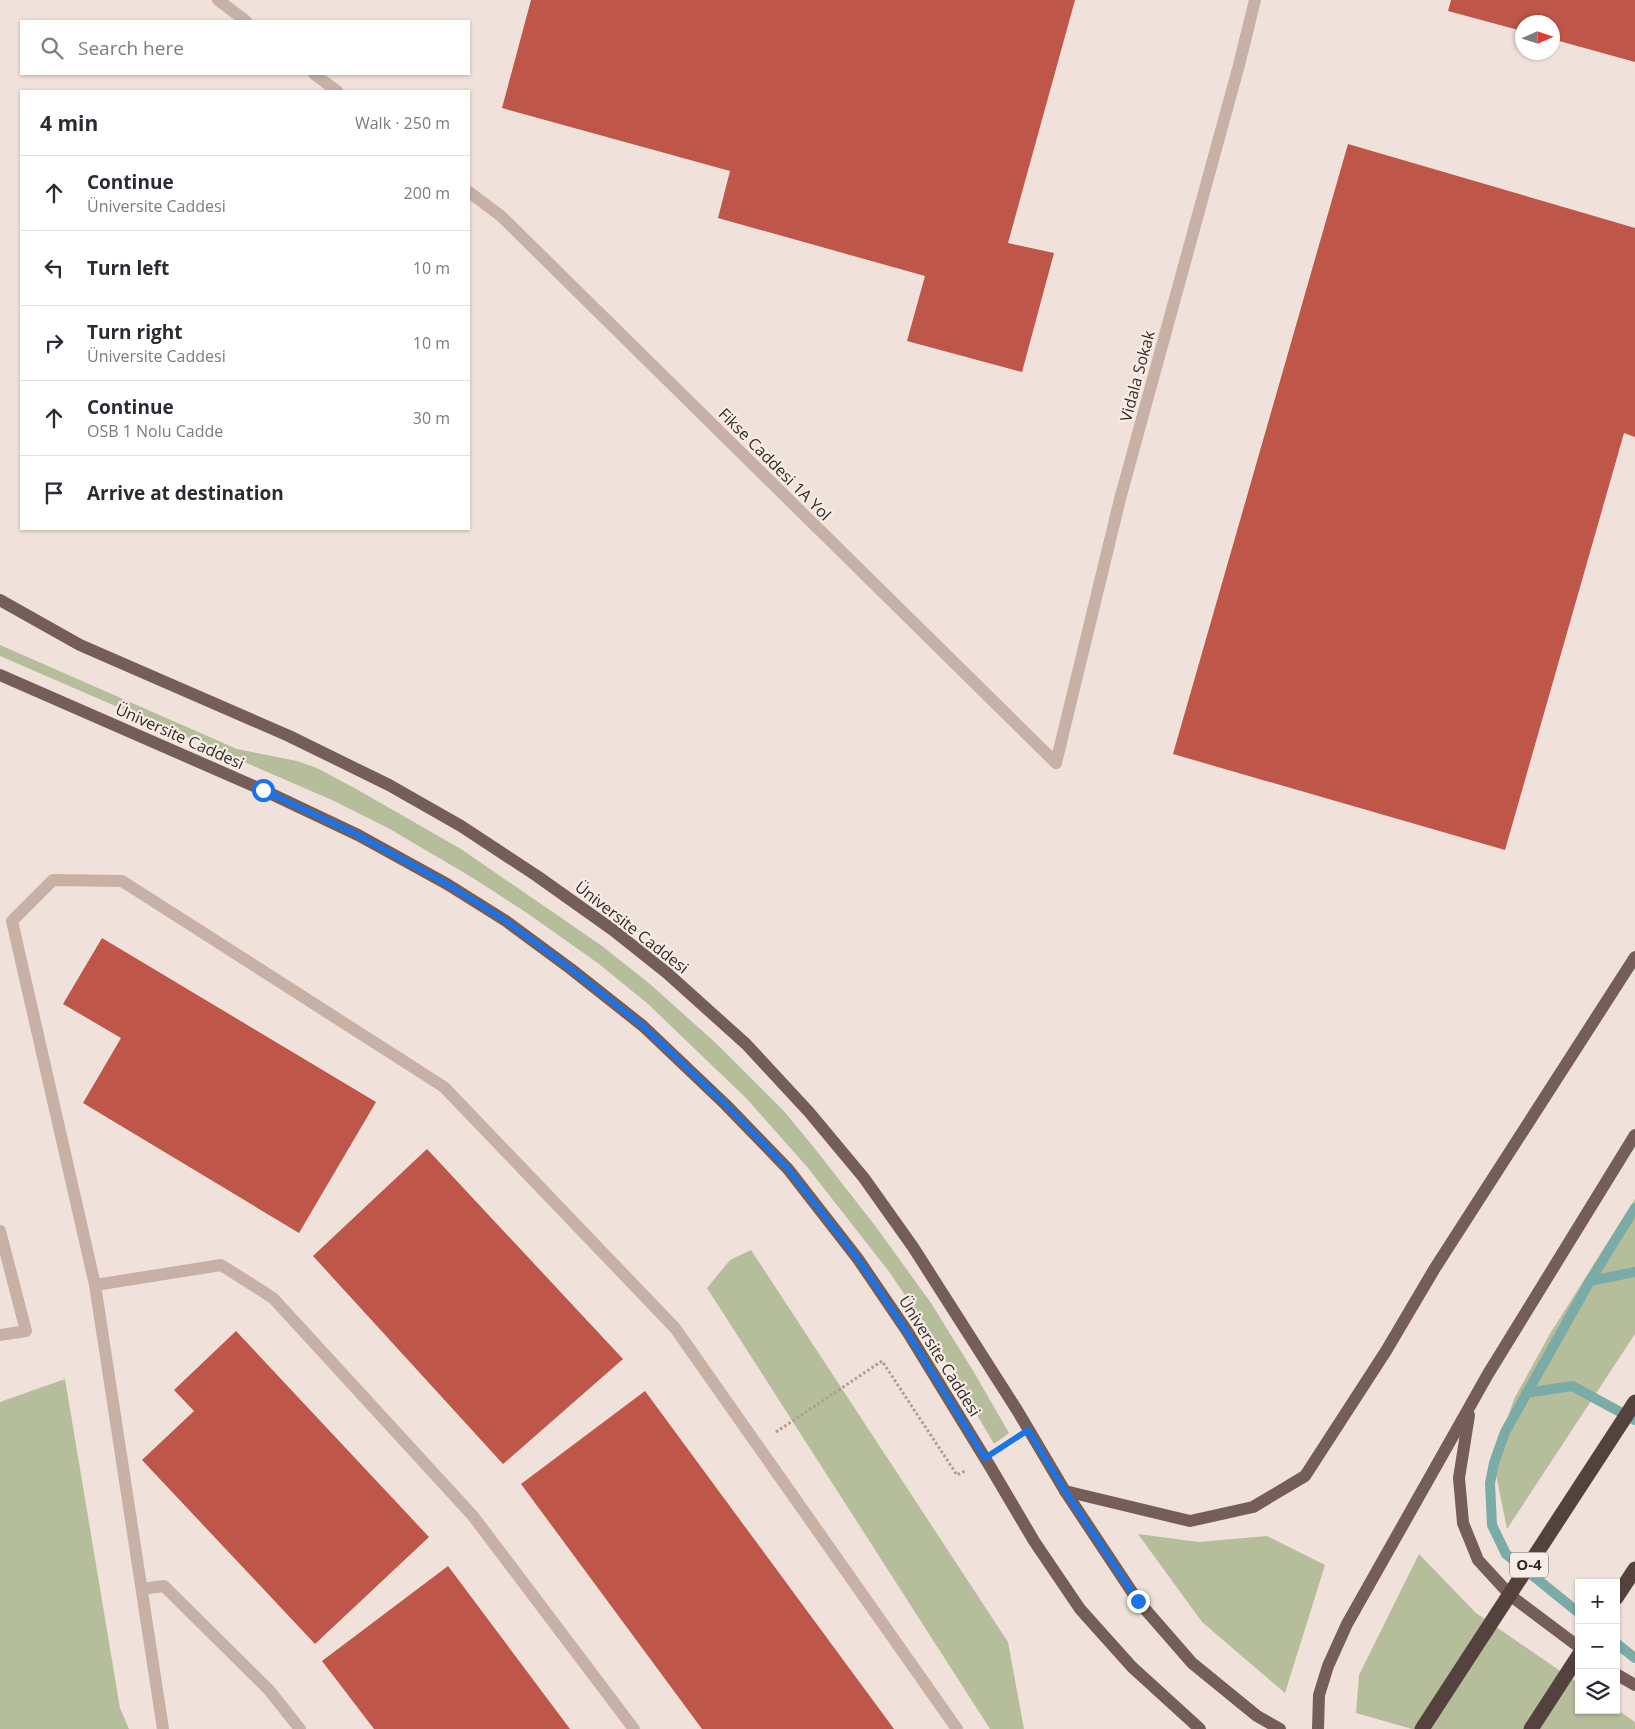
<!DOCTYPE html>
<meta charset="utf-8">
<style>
:root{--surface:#fff;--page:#f7f7f7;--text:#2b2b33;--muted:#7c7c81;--line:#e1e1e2}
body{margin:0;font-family:"Open Sans",sans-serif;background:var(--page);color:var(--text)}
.controls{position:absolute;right:15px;bottom:15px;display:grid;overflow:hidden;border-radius:0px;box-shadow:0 1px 4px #0004}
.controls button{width:45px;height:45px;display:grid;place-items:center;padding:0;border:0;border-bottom:1px solid var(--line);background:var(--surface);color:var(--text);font:25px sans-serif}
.compass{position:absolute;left:1515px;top:15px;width:45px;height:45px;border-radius:50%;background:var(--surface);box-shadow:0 1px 4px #0004;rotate:87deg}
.stop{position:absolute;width:15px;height:15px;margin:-11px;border:4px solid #1a73e8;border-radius:50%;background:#fff}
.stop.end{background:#1a73e8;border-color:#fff;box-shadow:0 1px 5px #0008}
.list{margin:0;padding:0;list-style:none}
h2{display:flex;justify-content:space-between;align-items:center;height:65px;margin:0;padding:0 20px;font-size:21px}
h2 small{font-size:16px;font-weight:400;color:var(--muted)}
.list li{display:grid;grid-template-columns:32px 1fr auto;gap:15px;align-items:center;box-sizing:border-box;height:75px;padding:0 20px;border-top:1px solid var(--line)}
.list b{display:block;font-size:19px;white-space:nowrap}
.list p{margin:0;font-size:16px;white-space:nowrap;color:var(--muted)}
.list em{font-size:16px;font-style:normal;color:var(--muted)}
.icon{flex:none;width:28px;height:28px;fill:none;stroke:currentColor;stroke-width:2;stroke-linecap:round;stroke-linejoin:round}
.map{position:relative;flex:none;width:1635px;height:1729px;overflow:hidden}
.search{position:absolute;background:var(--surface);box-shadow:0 1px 4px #0004;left:20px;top:20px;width:450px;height:55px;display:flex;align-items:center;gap:12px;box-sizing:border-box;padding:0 18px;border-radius:0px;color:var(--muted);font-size:19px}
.panel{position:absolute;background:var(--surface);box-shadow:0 1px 4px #0004;left:20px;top:90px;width:450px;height:440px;border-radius:0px}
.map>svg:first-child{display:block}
.green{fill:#b6bd9b}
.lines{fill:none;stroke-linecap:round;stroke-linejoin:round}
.stream{stroke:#7baba6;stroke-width:10}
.building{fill:#be5649}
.path{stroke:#b29b91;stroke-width:3;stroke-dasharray:2.5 2.5;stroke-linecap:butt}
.service{stroke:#c7b1a7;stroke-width:12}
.minor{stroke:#c7b1a7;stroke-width:12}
.primary{stroke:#755e59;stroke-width:12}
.motorway{stroke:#54423e;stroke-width:15}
.motorway-bridge{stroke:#54423e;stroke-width:15}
.route{stroke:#1a73e8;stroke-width:6}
.labels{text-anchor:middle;stroke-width:4.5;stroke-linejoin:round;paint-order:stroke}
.shield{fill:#f8ede6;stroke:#6e6460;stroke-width:1}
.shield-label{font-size:15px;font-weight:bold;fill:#332927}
.street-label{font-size:16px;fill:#332927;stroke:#f8ede6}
</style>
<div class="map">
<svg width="1635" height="1729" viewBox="0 0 1635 1729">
<rect width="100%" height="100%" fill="#f0e2da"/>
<g class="green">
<polygon points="0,645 237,749 297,761 317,768 358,790 461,849 602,946 650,984 719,1046 784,1111 816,1150 876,1227 931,1303 975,1374 1009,1433 994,1444 923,1322 890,1273 808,1168 746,1098 723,1076 648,1004 599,964 527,913 473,878 388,828 332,800 0,656"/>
<polygon points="1635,1199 1635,1334 1507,1529 1493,1460 1514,1399 1551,1332"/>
<polygon points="751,1250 1008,1642 1024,1729 990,1729 707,1288 730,1260"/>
<polygon points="65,1379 120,1708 129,1729 0,1729 0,1402"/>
<polygon points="1138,1534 1199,1542 1267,1536 1325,1565 1285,1693 1202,1622"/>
<polygon points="1419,1554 1476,1613 1579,1684 1579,1710 1616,1709 1635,1722 1635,1729 1412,1729 1356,1713 1359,1675"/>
</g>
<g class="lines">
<g class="stream">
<polyline points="1590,1281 1635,1272"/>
<polyline points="1526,1393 1572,1386 1635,1420"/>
<polyline points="1579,1613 1506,1554 1492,1525 1490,1483 1494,1463 1505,1432 1590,1281 1635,1208"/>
<polyline points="1616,1643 1635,1658"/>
</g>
</g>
<g class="building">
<polygon points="531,0 1075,0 1008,243 1054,253 1022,372 907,341 925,276 718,218 730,171 502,108"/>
<polygon points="1451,0 1635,0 1635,62 1552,39 1552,22 1522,22 1522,31 1448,11"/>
<polygon points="1348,144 1635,228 1635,437 1624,433 1505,850 1173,754"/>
<polygon points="102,938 376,1102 299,1233 83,1103 121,1038 63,1004"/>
<polygon points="427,1149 623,1359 503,1464 313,1256"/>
<polygon points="236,1331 429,1537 315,1644 142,1460 194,1411 174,1390"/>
<polygon points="645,1391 894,1729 702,1729 521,1484"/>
<polygon points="448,1566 570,1729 374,1729 322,1661"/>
</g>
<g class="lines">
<polyline class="path" points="776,1432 882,1361 957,1475 965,1471"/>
<g class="service">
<polyline points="1056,763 1120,499 1239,65 1255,0"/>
<polyline points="0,1231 26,1331 0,1335"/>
<polyline points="95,1285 221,1265 273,1298 473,1516 634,1729"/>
<polyline points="142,1589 164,1586 269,1690 300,1729"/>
<polyline points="163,1729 95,1285 12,921 53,880 122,881 444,1087 675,1328 957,1729"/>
</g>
<g class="minor">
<polyline points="218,0 246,21"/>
<polyline points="314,74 337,91"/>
<polyline points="469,192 501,216 1056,763"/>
</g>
<g class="primary">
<polyline points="0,600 80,645 289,736 389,785 461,826 537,876 613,930 667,973 746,1044 809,1112 864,1178 913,1247 1017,1410 1065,1491 1138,1601 1192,1663 1257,1716 1280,1729"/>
<polyline points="0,675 263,790 358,835 447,884 506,921 571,969 643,1026 725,1104 788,1169 858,1259 907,1331 991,1468 1034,1541 1080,1609 1132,1667 1200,1729"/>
<polyline points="1469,1415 1459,1478 1463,1523 1478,1560 1511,1596 1579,1647"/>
<polyline points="1065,1491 1190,1521 1253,1507 1305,1476 1386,1351 1435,1268 1635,957"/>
<polyline points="1616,1674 1635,1685"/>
<polyline points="1318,1729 1319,1695 1328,1666 1347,1624 1488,1374 1635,1135"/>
</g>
<g class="motorway">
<polyline points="1616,1598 1635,1569"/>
<polyline points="1531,1729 1579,1655"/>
</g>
<polyline class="motorway-bridge" points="1422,1729 1635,1402"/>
</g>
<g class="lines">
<polyline class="route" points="263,790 358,835 447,884 506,921 571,969 643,1026 725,1104 788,1169 858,1259 907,1332 985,1458 1028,1430 1065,1491 1138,1601"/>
</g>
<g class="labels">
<rect class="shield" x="1510" y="1552.5" width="38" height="25" rx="4"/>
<g class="shield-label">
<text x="1529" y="1570">O-4</text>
</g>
<g class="street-label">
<text transform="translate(1137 376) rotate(-75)" y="6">Vidala Sokak</text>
<text transform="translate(775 464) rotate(45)" y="6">Fikse Caddesi 1A Yol</text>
<text transform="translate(180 736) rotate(24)" y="6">Üniversite Caddesi</text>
<text transform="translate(632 927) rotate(38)" y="6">Üniversite Caddesi</text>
<text transform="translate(940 1356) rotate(58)" y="6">Üniversite Caddesi</text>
</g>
</g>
</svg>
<div class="controls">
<button>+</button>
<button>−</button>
<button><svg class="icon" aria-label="layers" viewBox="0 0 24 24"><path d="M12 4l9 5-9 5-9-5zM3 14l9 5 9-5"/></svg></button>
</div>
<svg class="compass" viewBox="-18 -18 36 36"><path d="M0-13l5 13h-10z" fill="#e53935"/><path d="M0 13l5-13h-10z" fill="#7c7c81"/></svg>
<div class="stop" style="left:263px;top:790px"></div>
<div class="stop end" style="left:1138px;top:1601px"></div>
<div class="search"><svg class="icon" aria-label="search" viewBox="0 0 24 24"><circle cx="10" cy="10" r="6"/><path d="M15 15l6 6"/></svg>Search here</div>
<section class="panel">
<h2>4 min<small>Walk · 250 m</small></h2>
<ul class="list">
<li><svg class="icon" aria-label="ahead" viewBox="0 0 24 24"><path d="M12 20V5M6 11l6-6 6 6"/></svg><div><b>Continue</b><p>Üniversite Caddesi</p></div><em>200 m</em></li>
<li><svg class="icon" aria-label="left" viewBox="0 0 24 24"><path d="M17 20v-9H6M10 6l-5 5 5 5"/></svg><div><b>Turn left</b></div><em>10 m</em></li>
<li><svg class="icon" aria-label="right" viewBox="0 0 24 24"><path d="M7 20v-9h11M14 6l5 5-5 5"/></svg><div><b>Turn right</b><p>Üniversite Caddesi</p></div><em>10 m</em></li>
<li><svg class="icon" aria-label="ahead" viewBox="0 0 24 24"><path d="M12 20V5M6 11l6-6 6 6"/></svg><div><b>Continue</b><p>OSB 1 Nolu Cadde</p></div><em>30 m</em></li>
<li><svg class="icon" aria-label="arrive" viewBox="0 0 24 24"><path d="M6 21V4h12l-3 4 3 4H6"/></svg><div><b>Arrive at destination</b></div></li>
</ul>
</section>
</div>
